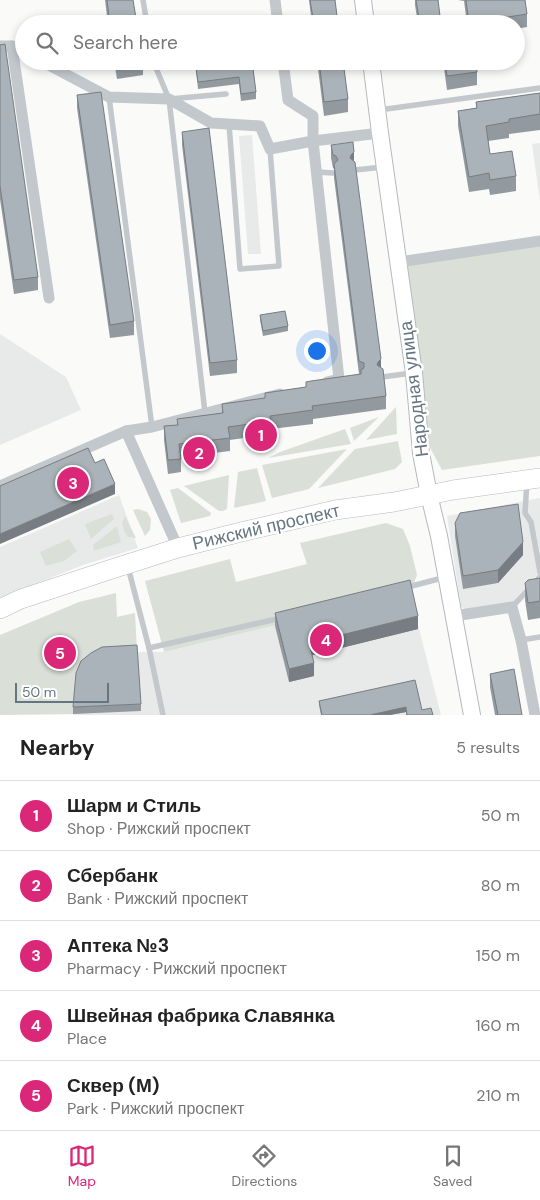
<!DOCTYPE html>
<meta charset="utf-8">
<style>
:root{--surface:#fff;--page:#f2f2f2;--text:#222;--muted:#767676;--line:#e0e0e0;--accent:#db2777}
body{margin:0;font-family:"DM Sans",sans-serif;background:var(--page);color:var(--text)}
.scale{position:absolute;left:15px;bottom:12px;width:94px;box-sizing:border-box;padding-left:5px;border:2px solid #657683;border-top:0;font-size:14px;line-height:18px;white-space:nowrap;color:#657683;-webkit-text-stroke:4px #fff;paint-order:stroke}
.you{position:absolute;left:316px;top:350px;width:18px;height:18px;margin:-12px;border:4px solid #fff;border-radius:50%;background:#1a73e8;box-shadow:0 0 0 8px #1a73e833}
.badge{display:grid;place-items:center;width:32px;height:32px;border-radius:50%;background:var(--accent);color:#fff;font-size:16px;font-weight:700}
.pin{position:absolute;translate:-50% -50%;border:2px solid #fff;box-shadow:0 1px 5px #0006}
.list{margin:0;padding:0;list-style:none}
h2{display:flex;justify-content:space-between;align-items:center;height:65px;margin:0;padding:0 20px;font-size:21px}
h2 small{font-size:16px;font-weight:400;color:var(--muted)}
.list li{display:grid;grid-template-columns:32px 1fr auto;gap:15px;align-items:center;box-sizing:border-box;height:70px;padding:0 20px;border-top:1px solid var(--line)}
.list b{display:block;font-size:19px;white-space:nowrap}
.list p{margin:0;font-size:16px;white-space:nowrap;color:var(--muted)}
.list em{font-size:16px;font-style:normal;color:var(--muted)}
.icon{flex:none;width:28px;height:28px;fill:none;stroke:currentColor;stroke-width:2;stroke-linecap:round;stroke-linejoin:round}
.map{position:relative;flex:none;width:540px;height:715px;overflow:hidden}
.search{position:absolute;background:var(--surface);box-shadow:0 2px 8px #0003;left:15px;right:15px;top:15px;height:55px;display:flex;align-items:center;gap:12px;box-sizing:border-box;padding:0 18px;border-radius:28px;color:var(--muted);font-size:19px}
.sheet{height:415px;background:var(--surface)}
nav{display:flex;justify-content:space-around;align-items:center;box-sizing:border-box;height:70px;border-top:1px solid var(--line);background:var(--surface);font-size:14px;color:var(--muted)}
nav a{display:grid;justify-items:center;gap:2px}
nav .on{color:var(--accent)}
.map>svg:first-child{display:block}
.built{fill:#e8e9e9}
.green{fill:#dadfd7}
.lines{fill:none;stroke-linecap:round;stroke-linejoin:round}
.secondary-casing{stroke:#b3babf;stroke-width:18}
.primary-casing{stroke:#b5babe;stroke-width:20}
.lane{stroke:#c3c8cc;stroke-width:5.5}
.street{stroke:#c3c8cc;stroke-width:11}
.secondary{stroke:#fff;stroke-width:16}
.primary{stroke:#fff;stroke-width:19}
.wall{fill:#929a9f}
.shaded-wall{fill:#777d82}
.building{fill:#aab3b9;stroke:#777d82}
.labels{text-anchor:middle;stroke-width:5;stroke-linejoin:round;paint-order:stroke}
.street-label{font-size:18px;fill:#657683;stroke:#fff}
</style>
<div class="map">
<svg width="540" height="715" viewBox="0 0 540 715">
<rect width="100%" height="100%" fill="#fafaf8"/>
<g class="built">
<polygon points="252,135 261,254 248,254 239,136"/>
<polygon points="540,143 540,201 532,144"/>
<polygon points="0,334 66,377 81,410 0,445"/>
<polygon points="119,495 138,548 83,565 0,598 0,547"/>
<polygon points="540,498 540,576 535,577 510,605 466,611 461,606 447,516"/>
<polygon points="410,593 441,715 73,715 76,680 137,652 164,652"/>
</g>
<g class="green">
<polygon points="540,244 540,456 442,470 427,442 407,264"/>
<polygon points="396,407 397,434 366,440"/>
<polygon points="379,417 354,441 350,428"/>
<polygon points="345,429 351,444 268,458 280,452"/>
<polygon points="398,441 402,462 395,469 318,488 355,449"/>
<polygon points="347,449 309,489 272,498 262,465"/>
<polygon points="257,468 266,501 234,508 238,472"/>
<polygon points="229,475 227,509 223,511 219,511 184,486"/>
<polygon points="178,488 211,513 210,516 181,523 170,490"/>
<polygon points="138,509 147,512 151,519 150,530 145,536 133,510"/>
<polygon points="112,514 114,519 91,539 85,524"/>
<polygon points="125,516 136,538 128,537 124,531 122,523"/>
<polygon points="386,523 403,529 410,546 417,575 410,593 164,652 145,581 230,559 236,582 307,564 300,543"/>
<polygon points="117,526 121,542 94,551 93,545"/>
<polygon points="69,539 77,551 64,561 46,566 40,552"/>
<polygon points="116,593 117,617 135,613 137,652 76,680 73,714 0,715 0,635 79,602"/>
</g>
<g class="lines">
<g class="secondary-casing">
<g id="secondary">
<polyline points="363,0 366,24"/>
<polyline points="371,61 380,133 414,373 421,453 429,495 439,536 472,715"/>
</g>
</g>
<g class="primary-casing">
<polyline id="primary" points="0,609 21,599 115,568 178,548 241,532 335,510 394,502 453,490 540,478"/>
</g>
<g class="lane">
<polyline points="143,0 147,24"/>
<polyline points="153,61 169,99"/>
<polyline points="109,97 152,427"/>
<polyline points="379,110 540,88"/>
<polyline points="229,124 240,269 279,266 270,149"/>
<polyline points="355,170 383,167"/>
<polyline points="317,172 333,173"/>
<polyline points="382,377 412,373"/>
<polyline points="205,413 169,99 226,94"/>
<polyline points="527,481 525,513 531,522 540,572"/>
<polyline points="128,567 149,648 163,715"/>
<polyline points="404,588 446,577"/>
<polyline points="512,607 540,577"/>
<polyline points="521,640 540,637"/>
<polyline points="149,648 281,618"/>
</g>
<g class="street">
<polyline points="275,0 278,24"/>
<polyline points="0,46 12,46 24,52"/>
<polyline points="12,46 49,298"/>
<polyline points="41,61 109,97 169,99 211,123 260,126 270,149 313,141 313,116 288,100 283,61"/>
<polyline points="399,262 540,241"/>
<polyline points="327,382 339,379 313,141 380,133"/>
<polyline points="126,431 178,548"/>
<polyline points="0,486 126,431 152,427 280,394"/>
<polyline points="454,616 512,607 521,640 535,715"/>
</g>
<use href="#secondary" class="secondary"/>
<use href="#primary" class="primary"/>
</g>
<g class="wall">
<polygon points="105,0 133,0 137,24 108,24"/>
<polygon points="309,0 335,0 338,24 312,24"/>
<polygon points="415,0 438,0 441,24 418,24 415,5"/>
<polygon points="458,0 525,0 527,14 527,27 516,29 516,24 467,24 464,1"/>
<polygon points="0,45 38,277 38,290 14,294 0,199"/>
<polygon points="114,61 143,61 143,75 117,79"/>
<polygon points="195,61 252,61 256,92 256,99 241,101 239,84 198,89"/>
<polygon points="317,61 343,61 348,99 348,112 324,116"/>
<polygon points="443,61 476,61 477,72 477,85 447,90"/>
<polygon points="540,93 540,130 509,134 509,138 488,141 490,154 516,176 516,191 490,195 489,189 469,192 458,126 458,111 476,108 476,102"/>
<polygon points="77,95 134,321 134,335 110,338 77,108"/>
<polygon points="182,132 237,360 237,373 210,376 182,145"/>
<polygon points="331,145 354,161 381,368 386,396 386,409 313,419 313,424 271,429 271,434 230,440 230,451 181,457 181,472 168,474 164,440 164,426 177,425 177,419 222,413 222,404 265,398 265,393 306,387 306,382 359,374 334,178 334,169 333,168 331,158"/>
<polygon points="260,315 288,326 288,331 263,336 260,320"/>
<polygon points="455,523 523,555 498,583 463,589 455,536"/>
<polygon points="540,578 540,618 528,620 525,600 525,583"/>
<polygon points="275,613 418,629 312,655 314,676 289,682 275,626"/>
<polygon points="490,674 522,715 495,715 490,687"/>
<polygon points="319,701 422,710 433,715 406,715 406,712 390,715 321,715 319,705"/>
<polygon points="141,704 141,711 73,714 73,707"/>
</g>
<g class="shaded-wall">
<polygon points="354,152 354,165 350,158 351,155"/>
<polygon points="381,359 381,372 377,378 378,362"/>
<polygon points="115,484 115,494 0,544 0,534"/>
<polygon points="523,542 523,555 498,583 498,570"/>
<polygon points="418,616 418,629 309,656 309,643"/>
<polygon points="314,663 314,676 289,682 289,669"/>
<polygon points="406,707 406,712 390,715 370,715"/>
</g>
<g class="building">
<polygon points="107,0 133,0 137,24 110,24"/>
<polygon points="310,0 335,0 338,24 314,24"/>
<polygon points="416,0 438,0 441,24 420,24"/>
<polygon points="466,0 525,0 527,14 501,18 502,24 469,24"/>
<polygon points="5,44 38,277 14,280 0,186 0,45"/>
<polygon points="116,61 143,61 143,62 117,66"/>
<polygon points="195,61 252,61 256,92 241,94 239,77 198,82"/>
<polygon points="319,61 343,61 348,99 324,102"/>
<polygon points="445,61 476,61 477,72 447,76"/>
<polygon points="101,92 134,321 110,325 77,95"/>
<polygon points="540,93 540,114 509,119 509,122 486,126 490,154 512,151 516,176 490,180 489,173 469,177 458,111 477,108 476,102"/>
<polygon points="209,128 237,360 210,363 182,132"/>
<polygon points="353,142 354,152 351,155 350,158 355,162 381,359 378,362 377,365 383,369 386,396 312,406 313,410 270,416 271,421 228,427 230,438 179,444 181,459 168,460 164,426 178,425 177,419 223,413 222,404 265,398 265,393 306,387 306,382 311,381 361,374 361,370 364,368 364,363 359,361 334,164 338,160 336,156 333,155 331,145"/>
<polygon points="285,311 288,326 263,331 260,315"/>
<polygon points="88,448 95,463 104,459 115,484 0,534 0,486"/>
<polygon points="518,504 523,542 498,570 463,576 455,523 460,513"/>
<polygon points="540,578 540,601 528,603 525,583 528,580"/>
<polygon points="410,580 418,616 309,643 314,663 289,669 275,613"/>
<polygon points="137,645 141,704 73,707 76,673 81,661 91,653 102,647"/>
<polygon points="514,669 522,715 498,715 490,674"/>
<polygon points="415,680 422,710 431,708 433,715 407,715 406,707 370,715 322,715 319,701"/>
</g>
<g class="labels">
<g class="street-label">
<text transform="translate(414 389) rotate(-97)" y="6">Народная улица</text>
<text transform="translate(266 527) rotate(-13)" y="6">Рижский проспект</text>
</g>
</g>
</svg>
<div class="scale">50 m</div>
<div class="you"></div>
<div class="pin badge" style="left:261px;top:435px">1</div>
<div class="pin badge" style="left:199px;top:453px">2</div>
<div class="pin badge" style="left:73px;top:483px">3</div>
<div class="pin badge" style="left:326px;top:640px">4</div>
<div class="pin badge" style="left:60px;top:653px">5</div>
<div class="search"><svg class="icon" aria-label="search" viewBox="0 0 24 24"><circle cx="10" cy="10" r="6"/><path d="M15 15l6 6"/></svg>Search here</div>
</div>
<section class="sheet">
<h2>Nearby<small>5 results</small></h2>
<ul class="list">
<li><span class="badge">1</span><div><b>Шарм и Стиль</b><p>Shop · Рижский проспект</p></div><em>50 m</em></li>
<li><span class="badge">2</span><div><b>Сбербанк</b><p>Bank · Рижский проспект</p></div><em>80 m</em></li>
<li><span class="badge">3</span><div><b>Аптека №3</b><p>Pharmacy · Рижский проспект</p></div><em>150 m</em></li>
<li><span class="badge">4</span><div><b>Швейная фабрика Славянка</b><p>Place</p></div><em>160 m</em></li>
<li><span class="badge">5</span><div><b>Сквер (М)</b><p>Park · Рижский проспект</p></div><em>210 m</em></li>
</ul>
</section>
<nav>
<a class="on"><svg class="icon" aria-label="map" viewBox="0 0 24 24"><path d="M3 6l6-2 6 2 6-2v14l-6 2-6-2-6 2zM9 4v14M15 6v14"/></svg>Map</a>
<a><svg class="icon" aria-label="directions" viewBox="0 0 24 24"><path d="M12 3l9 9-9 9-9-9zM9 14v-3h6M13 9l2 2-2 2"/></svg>Directions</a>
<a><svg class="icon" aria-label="saved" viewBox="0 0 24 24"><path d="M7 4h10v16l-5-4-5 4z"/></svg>Saved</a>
</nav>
